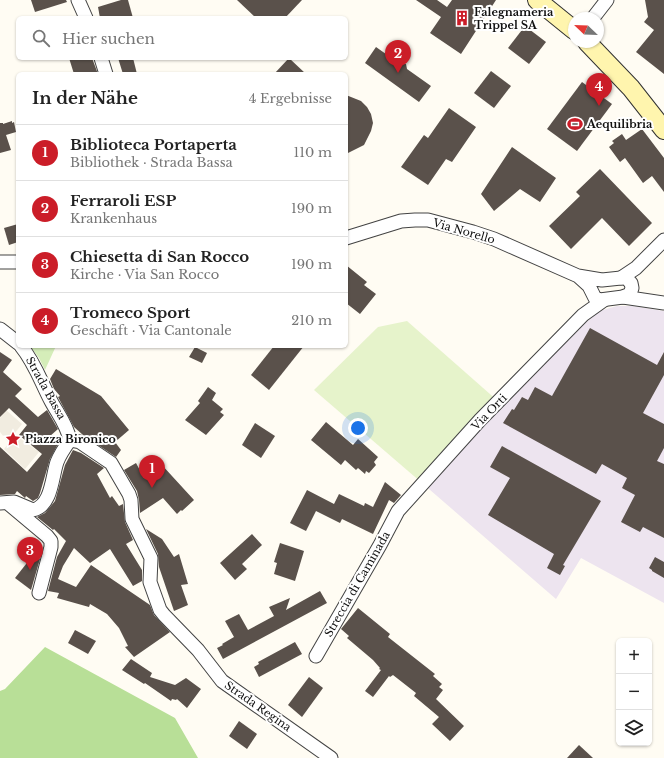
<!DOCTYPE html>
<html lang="de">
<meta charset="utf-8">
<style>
:root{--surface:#fff;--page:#f2f2f2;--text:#222;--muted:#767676;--line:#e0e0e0;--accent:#cb1d28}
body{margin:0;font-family:"Libre Baskerville",serif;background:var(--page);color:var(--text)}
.controls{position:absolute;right:12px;bottom:12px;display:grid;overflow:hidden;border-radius:6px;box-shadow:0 1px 3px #0004}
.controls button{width:36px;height:36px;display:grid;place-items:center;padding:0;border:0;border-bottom:1px solid var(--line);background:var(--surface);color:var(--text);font:20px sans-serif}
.compass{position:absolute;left:568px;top:12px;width:36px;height:36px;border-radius:50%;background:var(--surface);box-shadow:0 1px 3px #0004;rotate:293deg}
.you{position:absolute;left:358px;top:428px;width:14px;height:14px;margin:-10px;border:3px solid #fff;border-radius:50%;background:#1a73e8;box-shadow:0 0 0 6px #1a73e833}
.badge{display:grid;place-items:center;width:26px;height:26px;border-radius:50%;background:var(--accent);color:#fff;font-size:13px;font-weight:700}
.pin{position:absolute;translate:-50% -33px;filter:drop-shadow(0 1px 2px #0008)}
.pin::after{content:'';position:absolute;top:21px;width:14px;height:12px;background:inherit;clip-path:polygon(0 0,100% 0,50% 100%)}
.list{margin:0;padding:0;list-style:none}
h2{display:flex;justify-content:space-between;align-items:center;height:52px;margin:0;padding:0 16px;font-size:17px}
h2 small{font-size:13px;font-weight:400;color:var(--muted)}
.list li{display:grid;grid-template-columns:26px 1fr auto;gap:12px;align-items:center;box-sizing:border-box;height:56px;padding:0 16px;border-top:1px solid var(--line)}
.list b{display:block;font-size:15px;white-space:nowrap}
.list p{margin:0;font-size:13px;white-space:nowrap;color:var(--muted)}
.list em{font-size:13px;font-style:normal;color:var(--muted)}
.icon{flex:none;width:22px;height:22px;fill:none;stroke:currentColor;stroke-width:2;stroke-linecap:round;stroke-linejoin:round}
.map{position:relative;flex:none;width:664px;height:758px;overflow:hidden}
.search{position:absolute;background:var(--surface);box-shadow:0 1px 3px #0004;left:16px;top:16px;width:332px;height:44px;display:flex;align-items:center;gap:10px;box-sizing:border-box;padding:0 14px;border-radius:6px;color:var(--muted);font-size:15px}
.panel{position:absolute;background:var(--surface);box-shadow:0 1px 3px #0004;left:16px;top:72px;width:332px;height:276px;border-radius:6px}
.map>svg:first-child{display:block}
.industrial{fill:#ede4ef}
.green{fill:#d5edb9}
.forest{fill:#b8df97}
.pitch{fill:#e6f3cb}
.plaza{fill:#f1ece0}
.building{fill:#5a514b}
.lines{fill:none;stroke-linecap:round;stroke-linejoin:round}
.street-casing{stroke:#434343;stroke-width:15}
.secondary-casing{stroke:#323232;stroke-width:20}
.street{stroke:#fff;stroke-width:13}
.secondary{stroke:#fff5ae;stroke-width:18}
.labels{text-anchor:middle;stroke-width:4;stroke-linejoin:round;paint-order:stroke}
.poi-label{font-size:11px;font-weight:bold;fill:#101010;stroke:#fff;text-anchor:start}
.street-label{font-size:11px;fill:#101010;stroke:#fff}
</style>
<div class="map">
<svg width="664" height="758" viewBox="0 0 664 758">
<rect width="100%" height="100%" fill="#fffcf3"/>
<polygon class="industrial" points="617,306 633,306 664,311 664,603 581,558 556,599 422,483 499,402 582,326 599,311"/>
<polygon class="green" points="30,346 56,346 45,370 39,358"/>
<polygon class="forest" points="45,647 175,718 198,758 0,758 0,691 5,689"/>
<polygon class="pitch" points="407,321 499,402 422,483 314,390 378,327"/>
<polygon class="plaza" points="6,410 22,424 14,434 39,452 25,469 4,449 9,443 0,432 0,418"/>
<g class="building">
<polygon points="31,0 66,0 67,2 35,12"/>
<polygon points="121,0 128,0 133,18 100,18 98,7"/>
<polygon points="237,0 302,0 285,18 256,18"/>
<polygon points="416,0 437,0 447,7 452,0 496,0 461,54 430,33 441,17"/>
<polygon points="645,0 664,0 664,74 636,52 654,30 644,22 648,17"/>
<polygon points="525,26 546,42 529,64 508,48"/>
<polygon points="376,47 400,64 406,64 407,69 431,86 419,102 365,63"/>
<polygon points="69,58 92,58 98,74 74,74"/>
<polygon points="118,58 133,58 137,74 123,74"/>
<polygon points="289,58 306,74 274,74"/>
<polygon points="491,71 511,86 494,108 474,93"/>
<polygon points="582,82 612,104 577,151 547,129"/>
<polygon points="346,95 361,101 367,107 371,114 373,123 371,131 364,145 348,153 348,149 346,149"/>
<polygon points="449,108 476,127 452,162 446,159 428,185 401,167 424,135 428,138"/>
<polygon points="12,121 12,123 14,122 16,132 6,135 11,150 0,153 0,123 3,123 3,124"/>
<polygon points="642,129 664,158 664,192 652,176 643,183 625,158 620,162 609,147 614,143 612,141 622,134 626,140"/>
<polygon points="512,147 556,178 540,202 520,189 494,211 481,194"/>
<polygon points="600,169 652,223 629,246 602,218 571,249 549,226 580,196 576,192"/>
<polygon points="18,224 18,242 9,245 4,228"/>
<polygon points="346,265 367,282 364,285 376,294 360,314 346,303"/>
<polygon points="590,328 657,365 664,352 664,375 643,413 664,424 664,448 657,461 664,464 664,538 643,527 640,532 621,522 635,495 622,488 627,478 602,464 596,474 503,423 512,409 514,410 522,397 528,400 535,387 552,396"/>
<polygon points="274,346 304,346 269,390 251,375"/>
<polygon points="195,347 207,353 202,363 189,357"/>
<polygon points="0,352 12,360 3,372 22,389 15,396 38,417 47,410 58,429 49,437 58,444 50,459 40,493 38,498 33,501 26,496 25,498 17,491 15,494 0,495 0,447 27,472 42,454 19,435 27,425 9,408 0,417"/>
<polygon points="56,369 101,396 129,430 115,442 121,450 116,457 83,435 74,427 58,397 60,396 54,389 50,379"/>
<polygon points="208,387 216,393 212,400 223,409 220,412 224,415 206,435 185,420 200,403 198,401"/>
<polygon points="326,422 353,445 358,439 378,457 374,462 376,465 369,473 366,471 365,474 358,468 356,470 345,460 341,465 311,440"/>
<polygon points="255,423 275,436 261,458 242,445"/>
<polygon points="502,446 601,501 563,565 565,566 560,575 547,568 554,554 488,515 510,478 490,467"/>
<polygon points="73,450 81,453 104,468 97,474 110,498 112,496 119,506 123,504 125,522 133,540 126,544 142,570 142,581 133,586 110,549 90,563 74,548 63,566 58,579 76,587 91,565 150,605 154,615 170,632 134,657 125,647 128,646 119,628 107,614 90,604 89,607 57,598 59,593 48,591 57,557 66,541 54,529 53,530 37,517 45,513 55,501 65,465"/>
<polygon points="136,463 144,478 161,464 194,500 182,511 181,510 177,514 163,498 140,513 139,500 137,491 124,470"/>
<polygon points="385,482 401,495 394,503 389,500 373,534 342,519 340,523 316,511 306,531 290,523 307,490 334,504 339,494 364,506 365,503 373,507"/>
<polygon points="146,529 162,539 174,557 179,554 188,584 181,585 188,605 174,611 159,567 158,554"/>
<polygon points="252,534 262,545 242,564 247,569 235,580 220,563"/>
<polygon points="280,543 304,551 295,581 274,574 277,563 274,562"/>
<polygon points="34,554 40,559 31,590 15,578"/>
<polygon points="655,557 664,562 664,578 652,571 652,570 649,568"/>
<polygon points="320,591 327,603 223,659 217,648 223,645 222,644 234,637 225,621 239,614 248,630 274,616 269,607 290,598 286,610"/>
<polygon points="358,608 390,634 388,637 435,674 433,676 442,684 439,687 443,690 436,699 464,726 450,741 432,724 439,717 414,696 416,693 393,675 390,677 389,676 373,697 365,691 381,670 379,669 380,668 373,660 347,638 349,636 341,629"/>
<polygon points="75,630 96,641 88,654 68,643"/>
<polygon points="295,642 302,654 259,677 254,667 259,664 258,662"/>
<polygon points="131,659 152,673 150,677 175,685 186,678 201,689 187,708 177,699 176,700 172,699 171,701 145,683 144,684 122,670"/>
<polygon points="309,677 323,688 302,717 288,705"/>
<polygon points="239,721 257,734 247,749 229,736"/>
<polygon points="579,745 593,758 567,758"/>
</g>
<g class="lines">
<g class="street-casing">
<g id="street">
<polyline points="78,0 86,18"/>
<polyline points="593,18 607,0"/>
<polyline points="101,58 106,74"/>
<polyline points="346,238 401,221 415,220 428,220 473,232 494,239 578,276 602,280 621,278 626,278 631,283 632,288 630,294 623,297 600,300 595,298 589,286 578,276"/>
<polyline points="0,262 18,262"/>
<polyline points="621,278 636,268 664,240"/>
<polyline points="623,297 664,303"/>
<polyline points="0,329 18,343"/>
<path d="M21,346c14,17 20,36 30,55 7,13 16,24 19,39l10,2 31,21 18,31 2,6 1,19 19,39 -1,24 10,28 4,5 34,35 24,31 109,77"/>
<path d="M0,503l14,-1 19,8c19,-4 19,-34 24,-48 3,-8 8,-15 13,-22"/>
<polyline points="10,505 47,536 51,541 51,547 39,593"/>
<polyline points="316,656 380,545 398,511 480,420 583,315 604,300"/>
</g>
</g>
<g class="secondary-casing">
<g id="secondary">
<polyline points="537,0 574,30"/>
<polyline points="587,42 631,88 664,130"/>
</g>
</g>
<use href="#street" class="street"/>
<use href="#secondary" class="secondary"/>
</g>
<defs>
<g id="building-bare" transform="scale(1.2)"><path d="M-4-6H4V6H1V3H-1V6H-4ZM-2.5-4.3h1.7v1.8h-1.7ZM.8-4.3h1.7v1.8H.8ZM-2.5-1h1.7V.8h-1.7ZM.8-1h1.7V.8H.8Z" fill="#cb1d28" stroke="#fff" stroke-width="2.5" paint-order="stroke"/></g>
<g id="stadium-bare" transform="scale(1.2)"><path d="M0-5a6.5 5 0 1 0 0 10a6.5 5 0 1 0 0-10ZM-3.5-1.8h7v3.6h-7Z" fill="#cb1d28" stroke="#fff" stroke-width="2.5" paint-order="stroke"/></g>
<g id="sight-bare" transform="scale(1.2)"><path d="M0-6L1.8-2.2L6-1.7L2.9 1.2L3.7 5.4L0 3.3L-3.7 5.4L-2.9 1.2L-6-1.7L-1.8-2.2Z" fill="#cb1d28" stroke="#fff" stroke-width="2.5" paint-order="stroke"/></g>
</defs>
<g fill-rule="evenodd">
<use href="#building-bare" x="462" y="18"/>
<use href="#stadium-bare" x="575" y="124"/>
<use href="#sight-bare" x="13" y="439"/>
</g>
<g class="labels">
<g class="poi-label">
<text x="474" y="16">Falegnameria<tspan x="474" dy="13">Trippel SA</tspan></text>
<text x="587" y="128">Aequilibria</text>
<text x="25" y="443">Piazza Bironico</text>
</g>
<g class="street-label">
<text transform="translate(464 231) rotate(16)" y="4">Via Norello</text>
<text transform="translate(46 388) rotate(61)" y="4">Strada Bassa</text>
<text transform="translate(489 412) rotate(-46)" y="4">Via Orti</text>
<text transform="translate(357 584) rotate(-60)" y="4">Streccia di Caminada</text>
<text transform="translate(258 706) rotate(35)" y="4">Strada Regina</text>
</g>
</g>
</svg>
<div class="controls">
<button>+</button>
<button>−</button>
<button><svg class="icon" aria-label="layers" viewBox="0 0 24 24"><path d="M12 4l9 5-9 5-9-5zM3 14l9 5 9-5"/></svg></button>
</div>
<svg class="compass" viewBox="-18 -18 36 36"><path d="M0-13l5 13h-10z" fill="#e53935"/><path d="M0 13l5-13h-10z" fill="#767676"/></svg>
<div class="you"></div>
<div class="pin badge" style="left:152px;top:488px">1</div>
<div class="pin badge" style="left:398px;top:73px">2</div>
<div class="pin badge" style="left:30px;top:570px">3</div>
<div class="pin badge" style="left:599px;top:106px">4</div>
<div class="search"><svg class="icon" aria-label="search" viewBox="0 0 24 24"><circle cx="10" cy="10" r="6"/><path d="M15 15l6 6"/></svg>Hier suchen</div>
<section class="panel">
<h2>In der Nähe<small>4 Ergebnisse</small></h2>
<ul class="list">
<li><span class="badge">1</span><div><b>Biblioteca Portaperta</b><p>Bibliothek · Strada Bassa</p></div><em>110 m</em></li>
<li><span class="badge">2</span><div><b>Ferraroli ESP</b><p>Krankenhaus</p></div><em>190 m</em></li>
<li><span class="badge">3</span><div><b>Chiesetta di San Rocco</b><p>Kirche · Via San Rocco</p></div><em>190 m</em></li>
<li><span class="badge">4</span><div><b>Tromeco Sport</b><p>Geschäft · Via Cantonale</p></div><em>210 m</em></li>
</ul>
</section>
</div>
